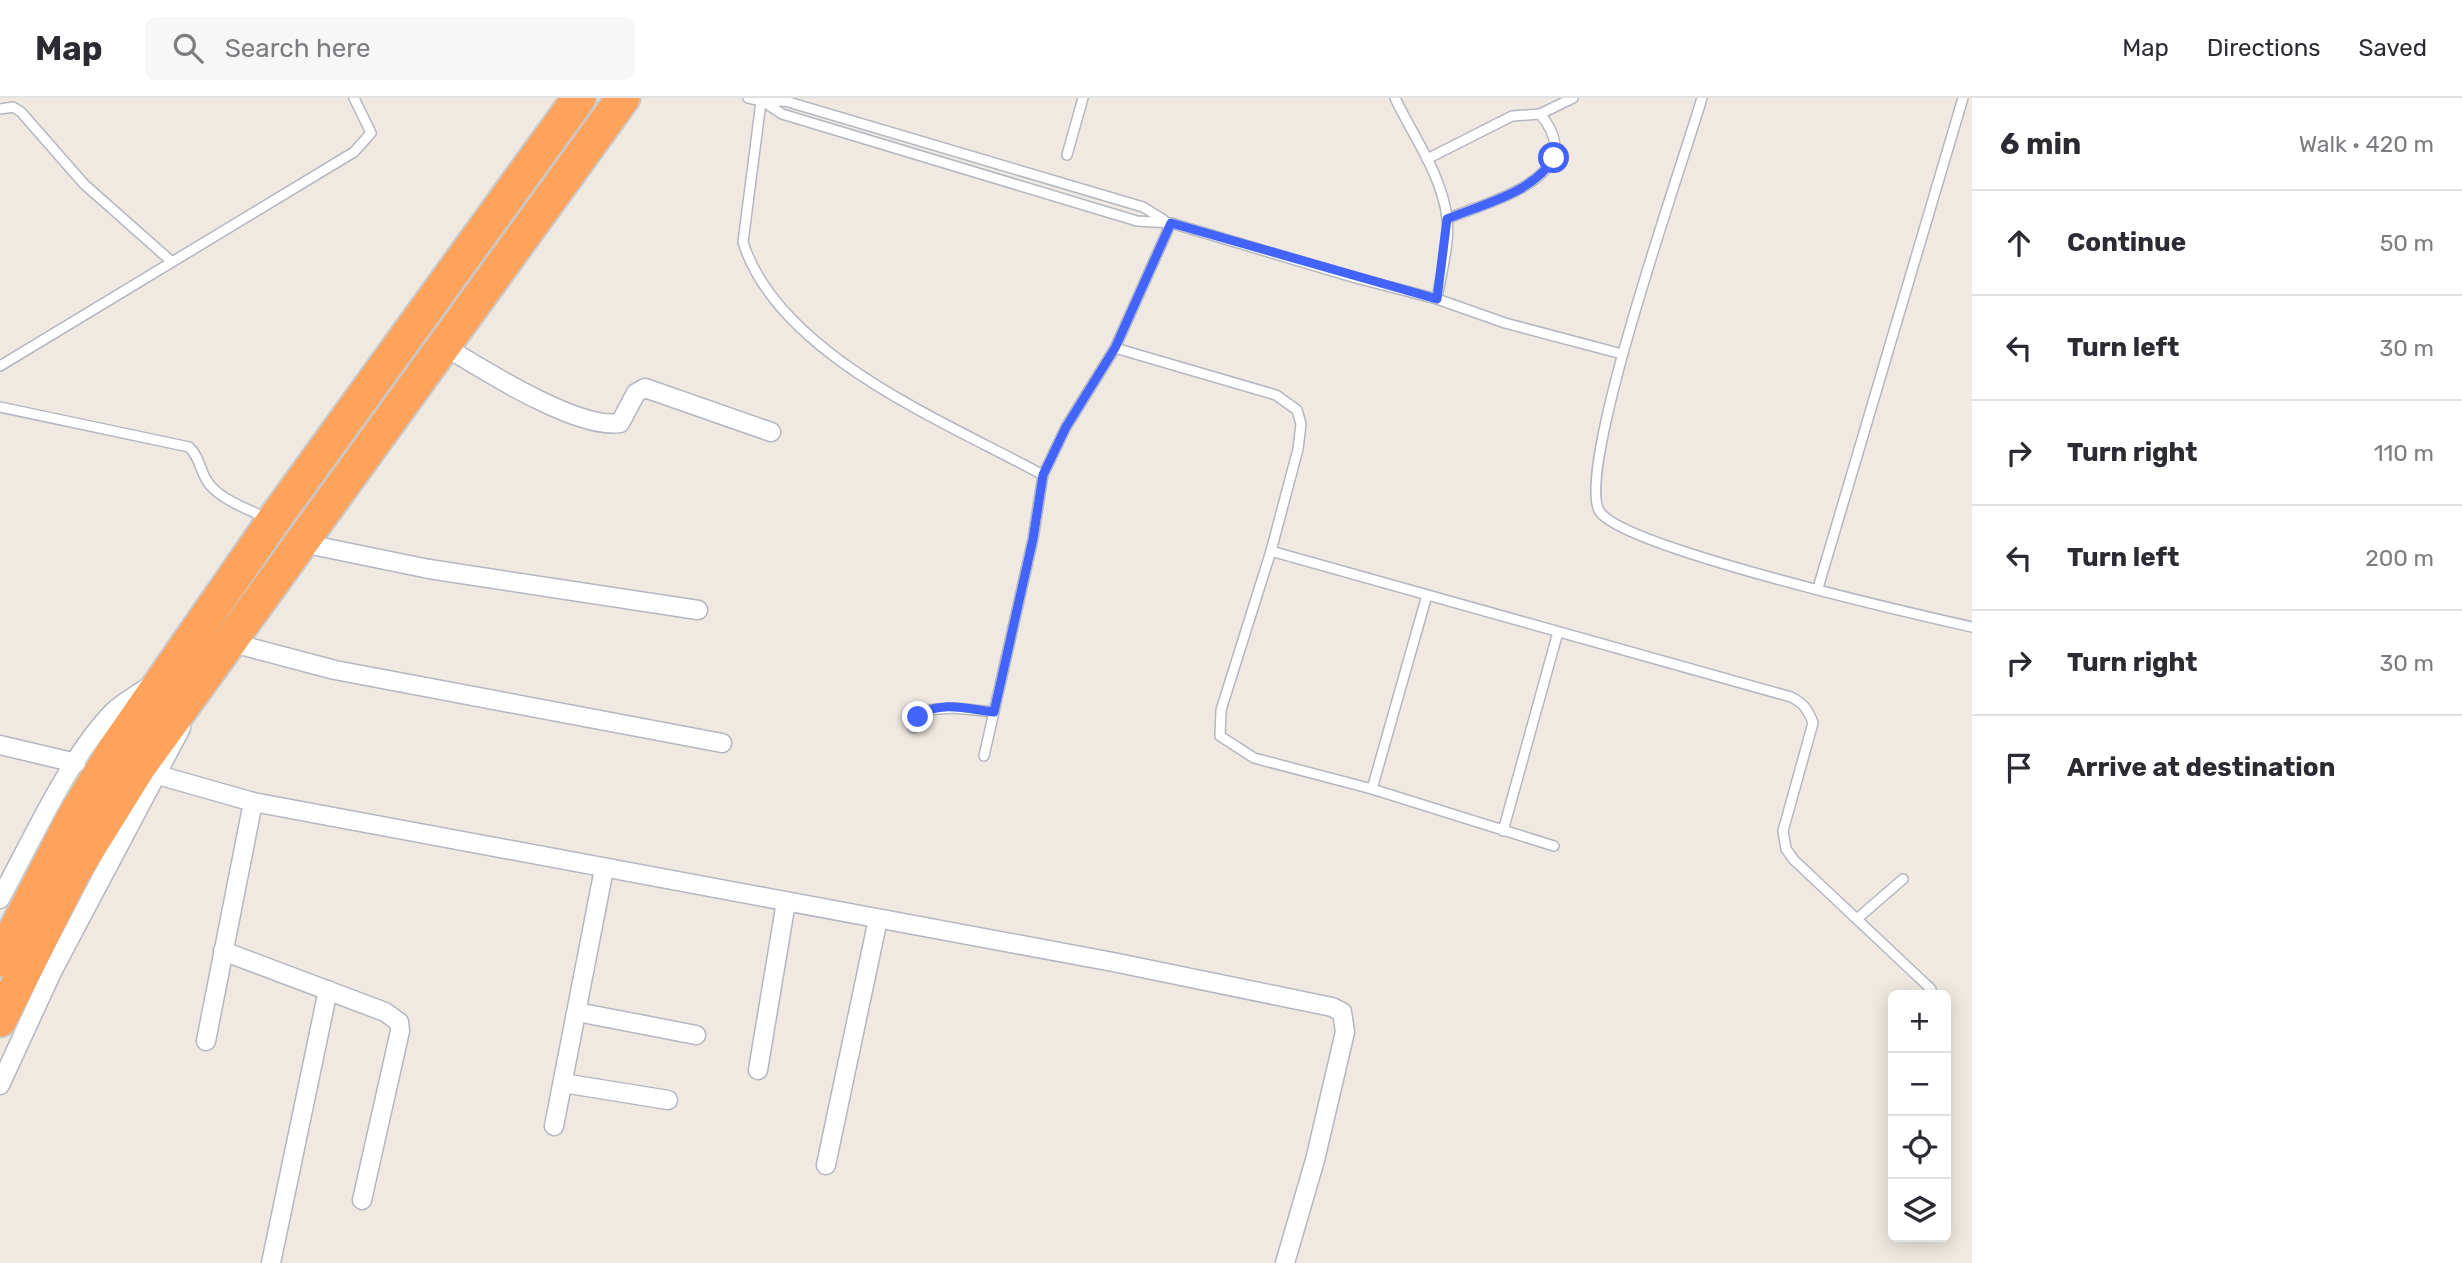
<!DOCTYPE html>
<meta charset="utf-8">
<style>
:root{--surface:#fff;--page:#f7f7f7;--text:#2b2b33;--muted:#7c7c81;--line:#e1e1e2}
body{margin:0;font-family:Rubik,sans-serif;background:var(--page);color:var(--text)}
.controls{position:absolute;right:21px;bottom:21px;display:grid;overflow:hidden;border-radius:10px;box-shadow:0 4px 18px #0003}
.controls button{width:63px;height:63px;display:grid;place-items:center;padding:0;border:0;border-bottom:2px solid var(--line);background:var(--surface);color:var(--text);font:35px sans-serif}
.stop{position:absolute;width:21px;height:21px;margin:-16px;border:5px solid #4264fb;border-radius:50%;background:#fff}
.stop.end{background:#4264fb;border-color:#fff;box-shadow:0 2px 7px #0008}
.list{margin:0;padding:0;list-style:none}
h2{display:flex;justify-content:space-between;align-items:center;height:91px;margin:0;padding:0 28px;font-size:30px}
h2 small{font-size:23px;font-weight:400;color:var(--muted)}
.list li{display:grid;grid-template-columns:46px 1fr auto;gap:21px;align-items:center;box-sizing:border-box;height:105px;padding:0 28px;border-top:2px solid var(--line)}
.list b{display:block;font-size:26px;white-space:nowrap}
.list em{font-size:23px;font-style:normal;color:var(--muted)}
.icon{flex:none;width:38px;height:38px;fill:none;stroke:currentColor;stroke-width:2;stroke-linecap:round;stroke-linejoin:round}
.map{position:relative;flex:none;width:1972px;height:1165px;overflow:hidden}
header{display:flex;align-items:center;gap:42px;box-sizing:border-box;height:98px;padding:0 35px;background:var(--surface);border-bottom:2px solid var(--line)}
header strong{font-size:33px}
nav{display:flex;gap:38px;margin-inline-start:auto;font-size:24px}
.search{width:490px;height:63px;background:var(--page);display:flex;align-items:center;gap:18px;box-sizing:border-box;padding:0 24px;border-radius:10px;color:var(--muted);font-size:26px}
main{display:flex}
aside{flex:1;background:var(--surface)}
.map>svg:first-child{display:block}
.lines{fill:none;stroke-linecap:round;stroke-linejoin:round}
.lane-casing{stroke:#b4b7c1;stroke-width:12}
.street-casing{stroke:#b4b7c1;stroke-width:21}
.highway-casing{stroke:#c9c9c9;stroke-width:37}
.lane{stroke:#fff;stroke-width:9}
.street{stroke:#fff;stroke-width:18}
.highway{stroke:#ffa35c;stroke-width:33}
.route{stroke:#4264fb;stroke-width:9}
</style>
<header>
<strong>Map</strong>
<div class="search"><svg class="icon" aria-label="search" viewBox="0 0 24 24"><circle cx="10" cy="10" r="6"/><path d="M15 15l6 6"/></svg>Search here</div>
<nav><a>Map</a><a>Directions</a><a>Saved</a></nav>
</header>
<main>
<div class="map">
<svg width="1972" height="1165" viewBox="0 0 1972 1165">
<rect width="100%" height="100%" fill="#efe9e1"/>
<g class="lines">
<g class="lane-casing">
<g id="lane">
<polyline points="748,0 764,4 785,3 1143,109 1164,122"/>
<path d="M1395,0c18,38 47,77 52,120 3,26 -6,55 -10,81"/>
<path d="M1702,0c-17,59 -129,376 -102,414 25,36 314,102 372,115"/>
<path d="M761,4l-18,140c35,113 203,180 300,233"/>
<polyline points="764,4 782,16 1137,123 1171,125 1356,180 1437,201 1505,225 1622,256"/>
<polyline points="0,11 13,9 21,14 84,86 172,164"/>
<polyline points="1540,16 1573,0"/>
<polyline points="1067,57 1083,0"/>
<path d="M1427,61l85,-43 28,-2c53,63 -51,87 -93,105"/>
<polyline points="1115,250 1276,297 1297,312 1301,326 1298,351 1271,453 1221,612 1220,638 1254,660 1372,691 1554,748"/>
<polyline points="0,268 354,54 371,35 354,0"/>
<path d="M0,309l189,40c12,11 11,27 21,38 13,16 41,25 58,34"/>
<path d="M1271,453l520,146c12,6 17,12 22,26l-30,108 3,18 8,11 137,129"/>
<polyline points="1818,490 1963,0"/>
<polyline points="913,630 925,612 954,610 994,614"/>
<polyline points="984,658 1033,441 1043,377 1066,329 1115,250 1171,125"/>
<polyline points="1372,691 1427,497"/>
<polyline points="1503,733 1558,534"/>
<polyline points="1858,820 1903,781"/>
</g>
</g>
<g class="street-casing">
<g id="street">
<path d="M444,248c38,23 133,84 176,77l16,-30 9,-5 126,44"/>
<polyline points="302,445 429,471 698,512"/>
<polyline points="229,544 335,572 722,645"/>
<polyline points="0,647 76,665"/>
<polyline points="158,677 253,704 1113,864 1332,909 1342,914 1345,934 1315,1062 1285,1165"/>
<path d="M0,801c30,-55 70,-144 113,-187 10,-10 24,-17 35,-25"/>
<polyline points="223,853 385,914 399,924 400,933 362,1102"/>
<polyline points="577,914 696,937"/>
<polyline points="206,943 253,704"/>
<polyline points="758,972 786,804"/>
<polyline points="563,985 668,1002"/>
<polyline points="0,987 53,872 181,630"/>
<polyline points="554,1028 604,771"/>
<polyline points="826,1067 878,821"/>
<polyline points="271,1165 328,892"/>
</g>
</g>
<g class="highway-casing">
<g id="highway">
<polyline points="0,862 73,720 115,651 273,423 579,0"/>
<polyline points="0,922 75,772 139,669 623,0"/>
</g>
</g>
<use href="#lane" class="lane"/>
<use href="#street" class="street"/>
<use href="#highway" class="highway"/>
</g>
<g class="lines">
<path class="route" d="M918,619c17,-18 54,-7 76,-5l39,-173 10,-64 23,-48 49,-79 56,-125 266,76 10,-80c36,-15 86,-26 107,-61"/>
</g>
</svg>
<div class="controls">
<button>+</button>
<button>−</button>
<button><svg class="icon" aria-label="locate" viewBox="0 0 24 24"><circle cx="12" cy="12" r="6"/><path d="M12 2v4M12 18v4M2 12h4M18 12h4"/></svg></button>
<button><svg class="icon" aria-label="layers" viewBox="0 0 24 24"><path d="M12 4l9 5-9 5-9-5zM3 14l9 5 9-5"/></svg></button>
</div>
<div class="stop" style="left:1554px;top:60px"></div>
<div class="stop end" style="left:918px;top:619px"></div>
</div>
<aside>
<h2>6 min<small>Walk · 420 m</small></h2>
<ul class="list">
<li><svg class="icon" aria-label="ahead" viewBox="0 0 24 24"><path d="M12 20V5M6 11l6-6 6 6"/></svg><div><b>Continue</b></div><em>50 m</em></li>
<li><svg class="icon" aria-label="left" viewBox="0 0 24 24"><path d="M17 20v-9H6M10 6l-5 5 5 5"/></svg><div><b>Turn left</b></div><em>30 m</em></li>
<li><svg class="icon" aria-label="right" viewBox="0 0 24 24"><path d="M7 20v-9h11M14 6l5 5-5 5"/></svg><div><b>Turn right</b></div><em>110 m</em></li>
<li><svg class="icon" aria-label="left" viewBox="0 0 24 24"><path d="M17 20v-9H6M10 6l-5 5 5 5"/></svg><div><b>Turn left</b></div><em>200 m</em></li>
<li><svg class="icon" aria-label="right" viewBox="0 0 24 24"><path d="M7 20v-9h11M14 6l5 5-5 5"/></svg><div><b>Turn right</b></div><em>30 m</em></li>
<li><svg class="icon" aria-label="arrive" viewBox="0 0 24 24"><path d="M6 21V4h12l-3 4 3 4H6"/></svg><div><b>Arrive at destination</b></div></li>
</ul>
</aside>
</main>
